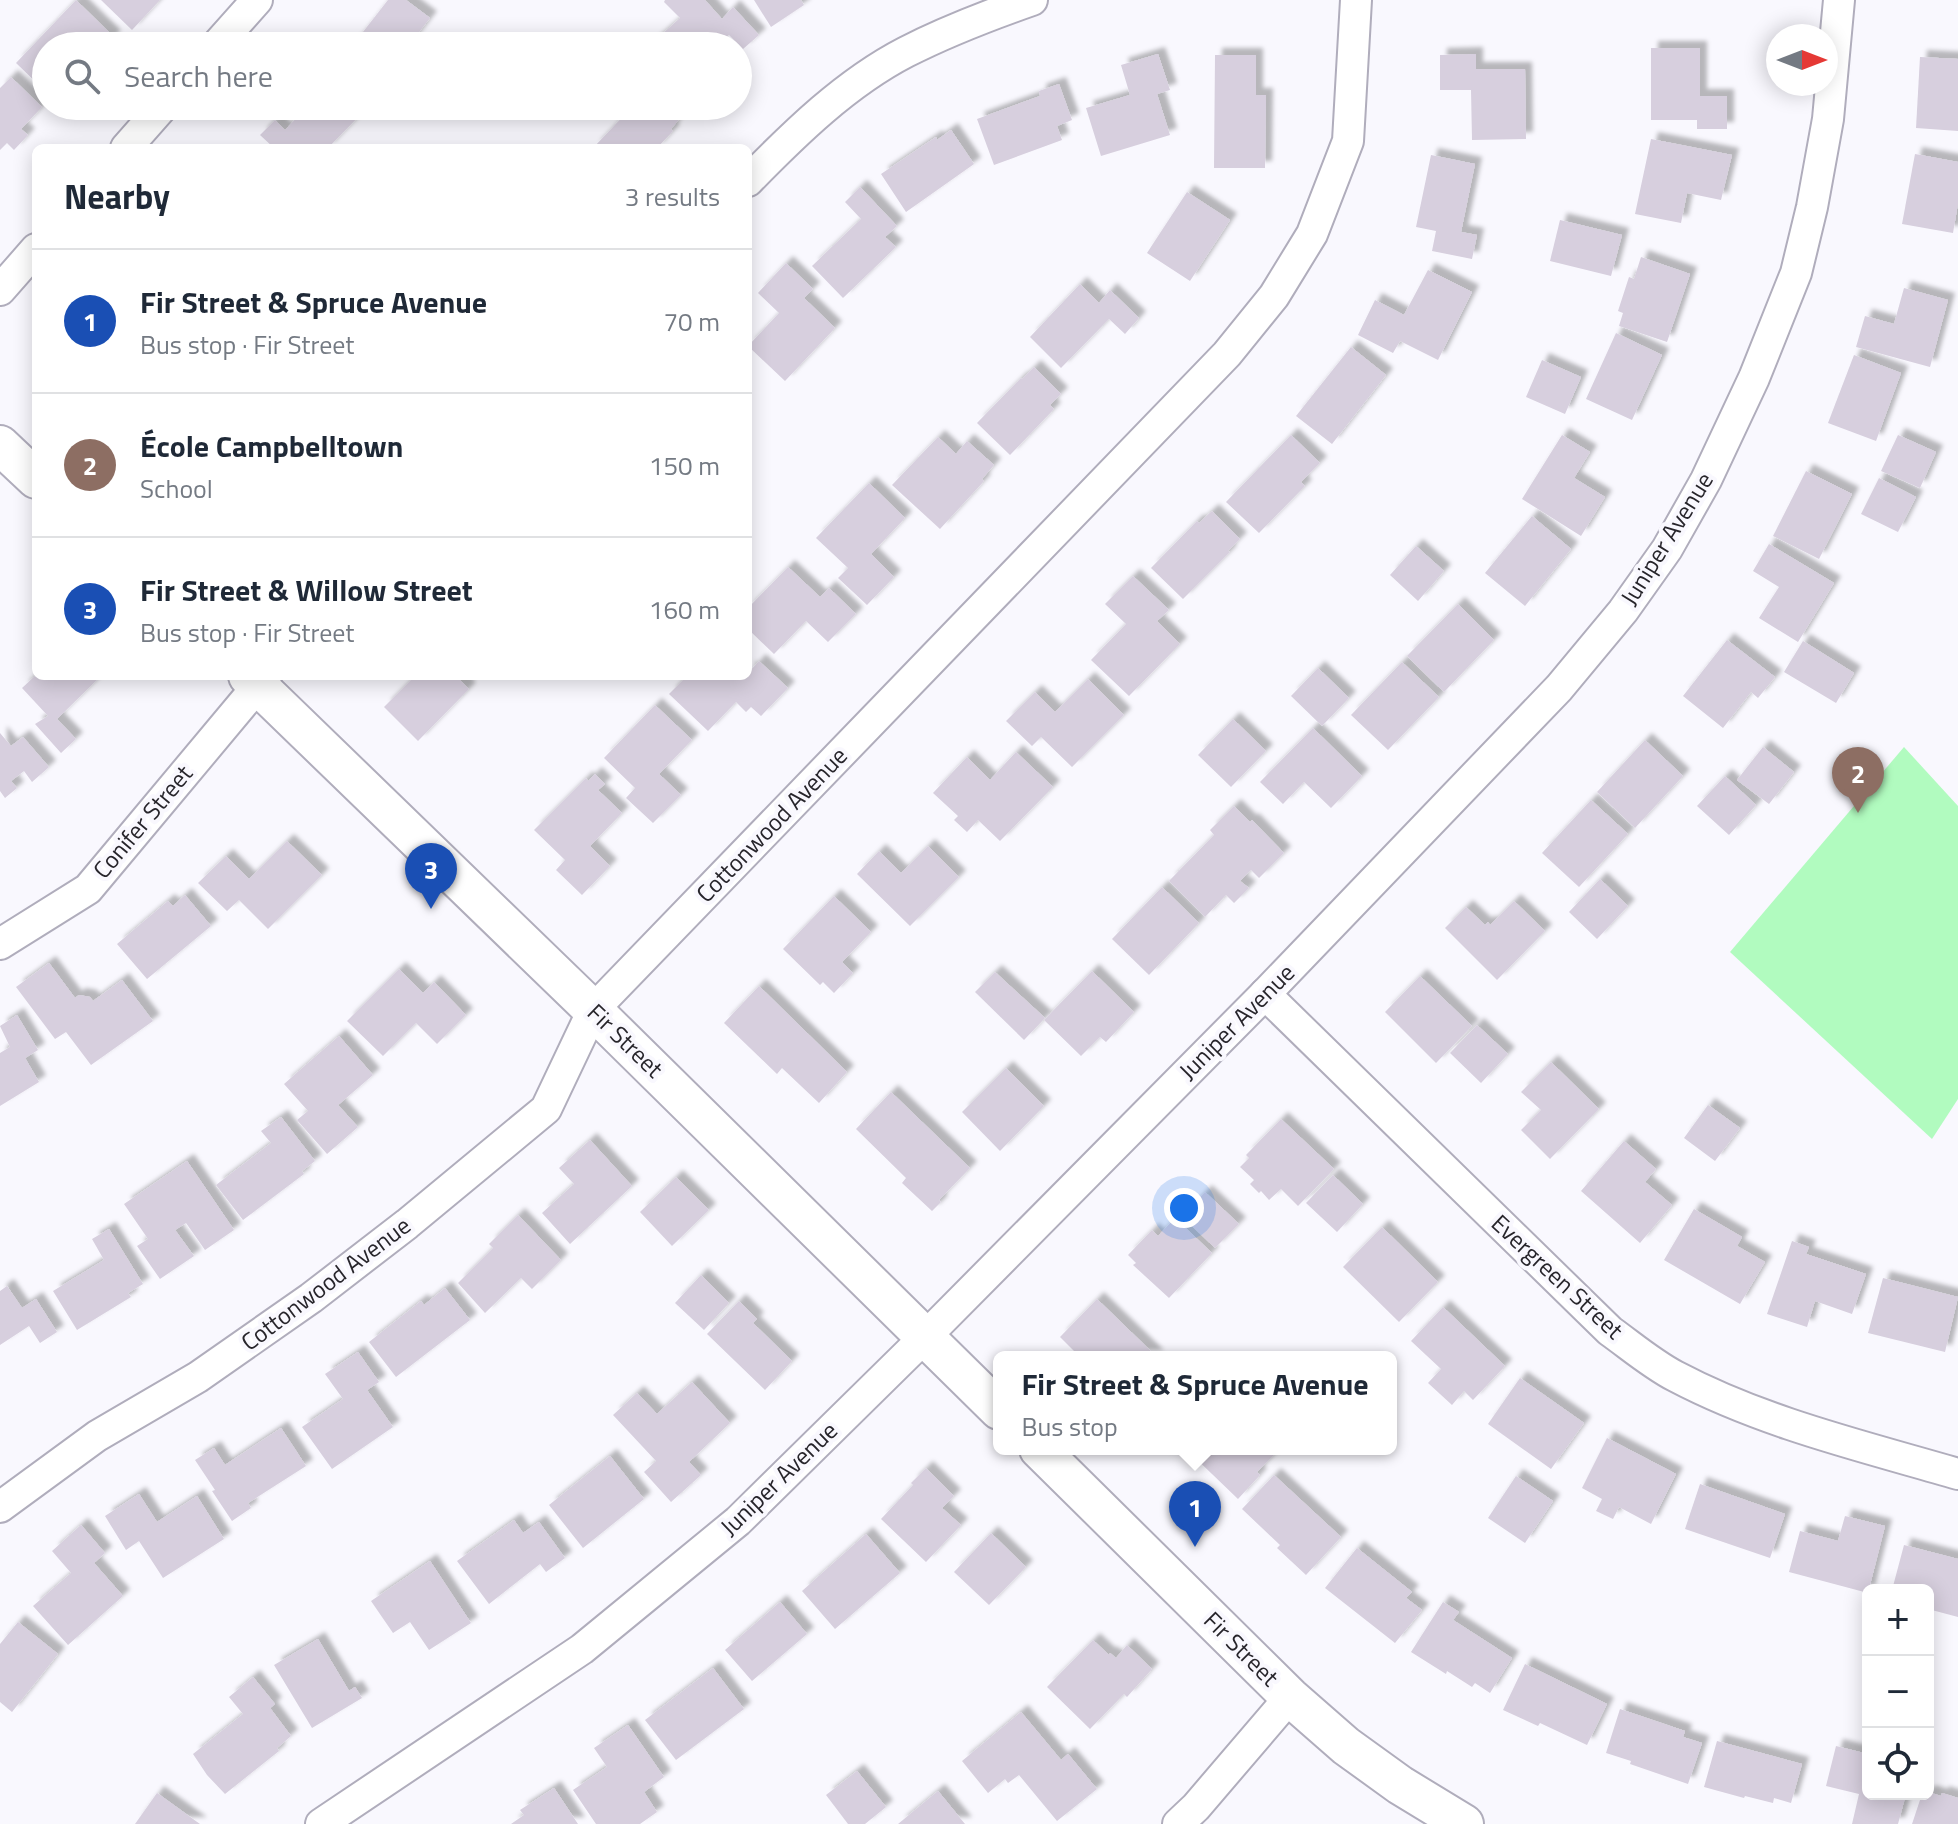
<!DOCTYPE html>
<meta charset="utf-8">
<style>
:root{--surface:#fff;--page:#f6f6f7;--text:#1f2937;--muted:#747a83;--line:#e0e1e3;--accent:#ea580c}
body{margin:0;font-family:"Titillium Web",sans-serif;background:var(--page);color:var(--text)}
.controls{position:absolute;right:24px;bottom:24px;display:grid;overflow:hidden;border-radius:12px;box-shadow:0 4px 20px #0003}
.controls button{width:72px;height:72px;display:grid;place-items:center;padding:0;border:0;border-bottom:2px solid var(--line);background:var(--surface);color:var(--text);font:40px sans-serif}
.compass{position:absolute;left:1766px;top:24px;width:72px;height:72px;border-radius:50%;background:var(--surface);box-shadow:0 4px 20px #0003;rotate:90deg}
.you{position:absolute;left:1184px;top:1208px;width:28px;height:28px;margin:-20px;border:6px solid #fff;border-radius:50%;background:#1a73e8;box-shadow:0 0 0 12px #1a73e833}
.badge{display:grid;place-items:center;width:52px;height:52px;border-radius:50%;background:var(--accent);color:#fff;font-size:26px;font-weight:700}
.pin{position:absolute;translate:-50% -66px;filter:drop-shadow(0 2px 4px #0008)}
.pin::after{content:'';position:absolute;top:42px;width:28px;height:24px;background:inherit;clip-path:polygon(0 0,100% 0,50% 100%)}
.popup{position:absolute;left:993px;top:1351px;width:404px;height:104px;box-sizing:border-box;display:grid;place-content:center;border-radius:12px;background:var(--surface);filter:drop-shadow(0 2px 6px #0005);font-size:26px;white-space:nowrap;color:var(--muted)}
.popup b{font-size:30px;color:var(--text)}
.popup::after{content:'';position:absolute;left:50%;top:100%;margin-left:-16px;border:16px solid transparent;border-top-color:var(--surface)}
.list{margin:0;padding:0;list-style:none}
h2{display:flex;justify-content:space-between;align-items:center;height:104px;margin:0;padding:0 32px;font-size:34px}
h2 small{font-size:26px;font-weight:400;color:var(--muted)}
.list li{display:grid;grid-template-columns:52px 1fr auto;gap:24px;align-items:center;box-sizing:border-box;height:144px;padding:0 32px;border-top:2px solid var(--line)}
.list b{display:block;font-size:30px;white-space:nowrap}
.list p{margin:0;font-size:26px;white-space:nowrap;color:var(--muted)}
.list em{font-size:26px;font-style:normal;color:var(--muted)}
.icon{flex:none;width:44px;height:44px;fill:none;stroke:currentColor;stroke-width:2;stroke-linecap:round;stroke-linejoin:round}
.map{position:relative;flex:none;width:1958px;height:1824px;overflow:hidden}
.search{position:absolute;background:var(--surface);box-shadow:0 4px 20px #0003;left:32px;top:32px;width:720px;height:88px;display:flex;align-items:center;gap:20px;box-sizing:border-box;padding:0 28px;border-radius:44px;color:var(--muted);font-size:30px}
.panel{position:absolute;background:var(--surface);box-shadow:0 4px 20px #0003;left:32px;top:144px;width:720px;height:536px;border-radius:12px}
.map>svg:first-child{display:block}
.green{fill:#b1fbbf}
.building{fill:#d7cfde;filter:url(#shadow)}
.lines{fill:none;stroke-linecap:round;stroke-linejoin:round}
.minor-casing{stroke:#b0adbc;stroke-width:34}
.tertiary-casing{stroke:#b0adbc;stroke-width:42}
.minor{stroke:#fff;stroke-width:30}
.tertiary{stroke:#fff;stroke-width:38}
.labels{text-anchor:middle;stroke-width:8;stroke-linejoin:round;paint-order:stroke}
.street-label{font-size:24px;fill:#27252b;stroke:#f9f8fe}
</style>
<div class="map">
<svg width="1958" height="1824" viewBox="0 0 1958 1824">
<defs>
<filter id="shadow"><feDropShadow dx="7" dy="-7" stdDeviation="2" flood-color="#0004"/></filter>
</defs>
<rect width="100%" height="100%" fill="#f9f8fe"/>
<polygon class="green" points="1904,747 1958,806 1958,1099 1932,1139 1730,952"/>
<g class="building">
<polygon points="76,0 114,37 105,46 46,46 46,92 16,63"/>
<polygon points="101,0 160,0 132,30"/>
<polygon points="388,0 406,0 430,18 408,46 352,46"/>
<polygon points="665,0 705,0 722,19 733,7 759,35 743,49 729,35 717,44 719,46 649,46 680,18 664,2"/>
<polygon points="754,0 801,0 804,5 771,27"/>
<polygon points="1651,48 1700,48 1700,96 1727,96 1727,129 1697,129 1697,120 1651,120"/>
<polygon points="1158,54 1170,90 1157,94 1170,135 1101,156 1086,108 1130,95 1121,65"/>
<polygon points="1476,54 1476,69 1525,69 1526,139 1472,140 1471,90 1440,90 1440,55"/>
<polygon points="1215,55 1256,55 1256,95 1266,95 1265,168 1214,168"/>
<polygon points="1920,57 1958,59 1958,131 1916,128"/>
<polygon points="11,77 42,107 21,129 28,135 14,150 7,143 0,150 0,88"/>
<polygon points="1059,84 1072,120 1057,126 1062,140 994,165 977,119 1040,96 1039,91"/>
<polygon points="308,106 355,106 362,113 328,148 274,148 260,135 275,120 285,130"/>
<polygon points="633,106 671,106 682,116 671,129 673,131 657,148 593,148"/>
<polygon points="951,130 974,164 906,212 881,174 936,137 937,140"/>
<polygon points="1651,139 1732,155 1721,200 1687,193 1681,223 1635,214"/>
<polygon points="1915,154 1958,162 1958,203 1953,233 1902,224"/>
<polygon points="1431,155 1475,164 1461,232 1477,235 1472,259 1432,251 1436,231 1416,227"/>
<polygon points="860,187 897,226 885,237 896,247 843,298 812,266 861,219 845,202"/>
<polygon points="1187,192 1230,220 1190,281 1147,253"/>
<polygon points="1560,220 1622,235 1611,276 1550,261"/>
<polygon points="1641,257 1690,274 1667,342 1619,326 1623,313 1618,311 1629,277 1634,279"/>
<polygon points="786,263 813,289 804,298 835,328 785,381 748,346 779,313 758,293"/>
<polygon points="1428,270 1472,292 1438,360 1400,341 1393,353 1358,335 1375,300 1404,315"/>
<polygon points="1080,284 1099,303 1110,290 1139,318 1125,334 1109,319 1061,368 1030,337"/>
<polygon points="1904,288 1948,300 1930,367 1856,347 1865,316 1894,324"/>
<polygon points="1616,333 1662,355 1632,420 1586,399"/>
<polygon points="1351,347 1386,375 1332,444 1296,416"/>
<polygon points="1854,355 1901,373 1876,441 1828,423"/>
<polygon points="1542,360 1581,377 1565,414 1526,397"/>
<polygon points="1034,367 1061,394 1050,405 1054,409 1010,455 977,423 1021,378 1022,379"/>
<polygon points="1291,435 1320,463 1301,482 1305,486 1259,533 1226,502"/>
<polygon points="1562,435 1590,452 1574,478 1605,497 1581,536 1522,499"/>
<polygon points="1898,435 1936,452 1920,488 1881,471"/>
<polygon points="938,437 956,454 967,441 994,465 982,479 984,481 940,529 892,485"/>
<polygon points="1806,471 1852,494 1819,559 1773,536"/>
<polygon points="1879,478 1916,497 1898,532 1861,514"/>
<polygon points="869,483 905,518 871,554 894,577 867,605 838,578 848,568 816,538"/>
<polygon points="1212,511 1240,539 1228,551 1230,552 1183,599 1151,568 1197,521 1199,523"/>
<polygon points="1532,516 1571,549 1525,606 1485,573"/>
<polygon points="1769,544 1834,583 1798,642 1759,618 1779,587 1753,571"/>
<polygon points="1416,546 1444,571 1418,601 1390,575"/>
<polygon points="788,567 820,597 829,588 856,614 828,642 806,621 774,654 748,629 748,608"/>
<polygon points="1133,576 1169,610 1157,621 1180,644 1129,696 1091,660 1126,624 1105,604"/>
<polygon points="1458,604 1494,640 1444,692 1407,656"/>
<polygon points="1727,640 1775,677 1758,698 1751,692 1723,728 1683,696"/>
<polygon points="1803,641 1854,673 1836,703 1784,672"/>
<polygon points="759,661 788,688 761,716 751,707 746,712 736,702 708,731 669,694 687,676 748,676 748,667 751,670"/>
<polygon points="1402,662 1439,697 1388,750 1351,715"/>
<polygon points="1318,668 1349,698 1322,726 1291,696"/>
<polygon points="35,676 101,676 57,719 76,739 61,753 35,724 48,716 22,688"/>
<polygon points="415,676 462,676 459,679 469,689 418,741 384,707"/>
<polygon points="1088,679 1124,715 1072,767 1041,737 1032,746 1006,721 1035,692 1055,712"/>
<polygon points="655,705 692,740 659,774 681,795 653,823 626,798 635,788 604,758"/>
<polygon points="1233,719 1266,751 1231,787 1198,755"/>
<polygon points="1313,728 1362,776 1331,808 1304,782 1283,804 1260,782"/>
<polygon points="0,733 11,746 23,737 49,767 32,782 24,771 11,781 17,788 5,798 0,791"/>
<polygon points="1645,740 1683,776 1635,828 1597,792"/>
<polygon points="1763,747 1794,772 1769,804 1737,780"/>
<polygon points="1016,752 1053,787 1000,841 978,820 967,832 954,820 958,816 933,793 967,757 990,780"/>
<polygon points="595,774 605,784 598,790 622,813 590,846 610,866 582,895 556,870 565,860 534,830 586,778 588,781"/>
<polygon points="1725,776 1756,805 1729,835 1697,806"/>
<polygon points="1591,800 1628,834 1579,887 1542,853"/>
<polygon points="1234,806 1250,822 1252,820 1284,853 1259,878 1251,870 1240,881 1249,888 1234,903 1226,895 1205,917 1169,881 1214,835 1210,830"/>
<polygon points="287,841 322,875 268,929 239,900 227,911 198,883 226,856 249,879"/>
<polygon points="928,846 959,877 910,926 857,874 879,851 901,873"/>
<polygon points="1600,879 1628,906 1597,939 1569,912"/>
<polygon points="1162,887 1199,923 1149,975 1112,939"/>
<polygon points="185,895 211,926 147,979 117,944 168,901 173,906"/>
<polygon points="834,896 871,932 842,962 853,973 834,993 823,982 820,985 783,949"/>
<polygon points="1514,901 1545,931 1497,980 1445,928 1466,907 1485,925 1488,922 1490,925"/>
<polygon points="49,963 75,998 79,995 90,997 93,1001 122,980 153,1021 91,1065 66,1032 55,1039 16,987"/>
<polygon points="399,969 423,993 434,982 466,1015 437,1044 416,1023 383,1056 347,1021"/>
<polygon points="1092,971 1134,1012 1106,1042 1100,1037 1081,1056 1044,1020"/>
<polygon points="995,972 1045,1018 1024,1040 975,992"/>
<polygon points="1420,976 1472,1026 1436,1063 1385,1012"/>
<polygon points="759,986 847,1072 819,1103 782,1068 777,1074 724,1023"/>
<polygon points="17,1015 38,1050 25,1058 39,1082 0,1106 0,1053 10,1047 0,1026"/>
<polygon points="1477,1025 1508,1054 1481,1083 1450,1053"/>
<polygon points="339,1036 373,1075 338,1105 358,1127 327,1154 297,1120 308,1111 284,1084"/>
<polygon points="1551,1062 1599,1109 1550,1159 1521,1130 1541,1110 1521,1092"/>
<polygon points="1006,1068 1044,1106 1000,1151 962,1112"/>
<polygon points="891,1092 970,1168 939,1200 941,1202 932,1211 902,1183 906,1178 856,1129"/>
<polygon points="1708,1105 1740,1128 1715,1161 1684,1138"/>
<polygon points="281,1117 315,1161 302,1171 304,1174 243,1220 216,1185 271,1143 261,1131"/>
<polygon points="1281,1119 1334,1169 1298,1206 1281,1189 1269,1200 1261,1191 1259,1193 1250,1184 1254,1180 1240,1167 1249,1158 1246,1155"/>
<polygon points="590,1140 632,1186 570,1244 542,1213 574,1184 559,1168"/>
<polygon points="1624,1141 1656,1169 1645,1182 1672,1205 1640,1243 1581,1191"/>
<polygon points="187,1161 234,1230 205,1250 186,1223 175,1230 194,1256 160,1279 137,1246 148,1239 124,1204"/>
<polygon points="1333,1175 1363,1204 1337,1232 1306,1203"/>
<polygon points="676,1177 709,1210 672,1246 640,1212"/>
<polygon points="1205,1192 1239,1224 1215,1248 1182,1216"/>
<polygon points="1694,1209 1742,1237 1737,1246 1765,1262 1740,1304 1664,1260"/>
<polygon points="518,1215 561,1260 532,1289 521,1278 485,1313 458,1283 493,1248 489,1244"/>
<polygon points="1175,1218 1212,1253 1169,1298 1133,1265 1136,1263 1128,1255 1152,1230 1158,1236"/>
<polygon points="1382,1227 1438,1282 1399,1322 1343,1267"/>
<polygon points="109,1229 143,1284 128,1293 131,1297 77,1330 53,1291 104,1260 92,1239"/>
<polygon points="1792,1241 1809,1247 1806,1254 1866,1274 1852,1314 1815,1301 1807,1327 1767,1314"/>
<polygon points="701,1275 729,1303 704,1330 675,1303"/>
<polygon points="1883,1278 1958,1297 1945,1352 1868,1333"/>
<polygon points="7,1286 22,1308 36,1299 57,1332 40,1343 29,1326 0,1345 0,1291"/>
<polygon points="445,1288 470,1320 396,1377 369,1342 421,1301 424,1305"/>
<polygon points="1097,1299 1157,1357 1080,1357 1060,1337"/>
<polygon points="739,1301 757,1319 753,1323 792,1361 765,1390 707,1334"/>
<polygon points="1443,1307 1505,1366 1473,1400 1464,1391 1452,1405 1428,1383 1441,1369 1411,1341"/>
<polygon points="358,1352 379,1382 367,1390 393,1427 332,1469 302,1427 343,1399 325,1374"/>
<polygon points="1520,1378 1584,1423 1551,1469 1488,1424"/>
<polygon points="692,1382 730,1423 689,1462 701,1475 671,1502 644,1472 656,1461 613,1415 637,1393 657,1414"/>
<polygon points="281,1428 306,1466 248,1503 251,1508 232,1521 212,1491 215,1490 195,1460 214,1448 225,1465"/>
<polygon points="1607,1438 1676,1474 1651,1524 1619,1507 1613,1519 1596,1511 1602,1499 1582,1488"/>
<polygon points="1186,1449 1280,1449 1257,1472 1260,1475 1238,1499"/>
<polygon points="610,1456 644,1499 583,1548 549,1505"/>
<polygon points="926,1468 954,1496 942,1508 961,1525 926,1562 881,1519 913,1485 911,1483"/>
<polygon points="1274,1475 1341,1537 1306,1575 1277,1548 1280,1545 1242,1509"/>
<polygon points="1516,1476 1553,1501 1525,1543 1488,1518"/>
<polygon points="1700,1484 1785,1514 1770,1558 1685,1529"/>
<polygon points="139,1494 157,1522 197,1496 224,1539 163,1578 139,1541 126,1550 105,1516"/>
<polygon points="1845,1516 1885,1526 1868,1593 1789,1572 1800,1531 1838,1541"/>
<polygon points="514,1520 523,1533 539,1522 565,1558 546,1572 540,1564 489,1604 457,1561"/>
<polygon points="81,1525 105,1553 94,1563 123,1596 68,1645 33,1606 71,1573 52,1551"/>
<polygon points="991,1533 1026,1567 989,1605 954,1572"/>
<polygon points="866,1534 900,1573 835,1629 802,1591"/>
<polygon points="1904,1545 1958,1559 1958,1617 1928,1609 1928,1590 1892,1590"/>
<polygon points="1357,1548 1412,1592 1406,1598 1422,1610 1395,1643 1325,1588"/>
<polygon points="430,1561 471,1623 429,1650 410,1622 393,1633 371,1601"/>
<polygon points="780,1602 807,1634 752,1681 725,1650"/>
<polygon points="1443,1602 1459,1612 1453,1620 1512,1658 1490,1693 1475,1683 1472,1687 1447,1671 1446,1674 1411,1652"/>
<polygon points="18,1622 58,1654 12,1712 0,1702 0,1644"/>
<polygon points="318,1639 349,1691 355,1687 362,1698 312,1728 274,1665"/>
<polygon points="1093,1640 1109,1655 1110,1653 1116,1658 1127,1645 1152,1669 1127,1697 1124,1694 1090,1729 1047,1687"/>
<polygon points="1525,1664 1607,1704 1587,1745 1540,1723 1538,1726 1503,1710"/>
<polygon points="713,1668 744,1709 676,1760 645,1720"/>
<polygon points="253,1677 275,1704 270,1708 291,1736 277,1748 279,1751 225,1794 207,1775 193,1754 243,1714 229,1697"/>
<polygon points="1620,1709 1685,1731 1683,1737 1702,1743 1688,1784 1630,1764 1631,1761 1606,1753"/>
<polygon points="1021,1712 1061,1760 1068,1754 1097,1789 1057,1821 1019,1775 1008,1783 1005,1779 988,1793 962,1761"/>
<polygon points="628,1725 664,1777 644,1792 657,1812 640,1824 596,1824 573,1790 607,1767 594,1748"/>
<polygon points="1717,1741 1802,1764 1791,1803 1774,1798 1773,1803 1745,1796 1744,1798 1704,1787"/>
<polygon points="1836,1746 1868,1754 1868,1794 1906,1794 1898,1824 1852,1824 1859,1794 1826,1786"/>
<polygon points="857,1771 886,1807 865,1824 848,1824 826,1795"/>
<polygon points="554,1788 578,1824 511,1824 524,1815 520,1810"/>
<polygon points="938,1791 965,1824 898,1824"/>
<polygon points="1928,1792 1941,1796 1942,1793 1958,1798 1958,1824 1912,1824 1922,1794 1928,1794"/>
<polygon points="157,1793 200,1824 135,1824"/>
</g>
<g class="lines">
<g class="minor-casing">
<g id="minor">
<polyline points="216,46 257,0"/>
<polyline points="126,148 163,106"/>
<path d="M748,181c47,-48 98,-98 158,-129 41,-21 83,-37 126,-52"/>
<polyline points="0,290 36,249"/>
<polyline points="0,944 88,889 266,676"/>
<path d="M1265,994l345,337c21,15 42,33 65,45 89,47 187,70 283,98"/>
<polyline points="0,1507 97,1436 198,1377 311,1298 407,1224 546,1109 593,1010 1227,354 1274,296 1312,234 1348,141 1356,0"/>
<polyline points="321,1824 582,1649 738,1521 925,1337 1265,994 1559,688 1623,611 1667,549 1706,480 1754,378 1796,273 1812,207 1828,119 1839,0"/>
<polyline points="1178,1824 1196,1807 1290,1697"/>
</g>
</g>
<g class="tertiary-casing">
<g id="tertiary">
<polyline points="0,445 36,479"/>
<polyline points="248,676 593,1010 999,1410"/>
<polyline points="1039,1449 1290,1697 1346,1746 1400,1785 1464,1824"/>
</g>
</g>
<use href="#minor" class="minor"/>
<use href="#tertiary" class="tertiary"/>
</g>
<g class="labels">
<g class="street-label">
<text transform="translate(1667 539) rotate(-58)" y="8">Juniper Avenue</text>
<text transform="translate(143 822) rotate(-50)" y="8">Conifer Street</text>
<text transform="translate(772 825) rotate(-46)" y="8">Cottonwood Avenue</text>
<text transform="translate(1237 1022) rotate(-45)" y="8">Juniper Avenue</text>
<text transform="translate(625 1041) rotate(44)" y="8">Fir Street</text>
<text transform="translate(1557 1277) rotate(43)" y="8">Evergreen Street</text>
<text transform="translate(326 1284) rotate(-37)" y="8">Cottonwood Avenue</text>
<text transform="translate(779 1479) rotate(-44)" y="8">Juniper Avenue</text>
<text transform="translate(1241 1649) rotate(45)" y="8">Fir Street</text>
</g>
</g>
</svg>
<div class="controls">
<button>+</button>
<button>−</button>
<button><svg class="icon" aria-label="locate" viewBox="0 0 24 24"><circle cx="12" cy="12" r="6"/><path d="M12 2v4M12 18v4M2 12h4M18 12h4"/></svg></button>
</div>
<svg class="compass" viewBox="-18 -18 36 36"><path d="M0-13l5 13h-10z" fill="#e53935"/><path d="M0 13l5-13h-10z" fill="#747a83"/></svg>
<div class="you"></div>
<div class="pin badge" style="left:1195px;top:1547px;background:#1a4fb4">1</div>
<div class="popup"><b>Fir Street &amp; Spruce Avenue</b>Bus stop</div>
<div class="pin badge" style="left:1858px;top:813px;background:#8d6e63">2</div>
<div class="pin badge" style="left:431px;top:909px;background:#1a4fb4">3</div>
<div class="search"><svg class="icon" aria-label="search" viewBox="0 0 24 24"><circle cx="10" cy="10" r="6"/><path d="M15 15l6 6"/></svg>Search here</div>
<section class="panel">
<h2>Nearby<small>3 results</small></h2>
<ul class="list">
<li><span class="badge" style="background:#1a4fb4">1</span><div><b>Fir Street &amp; Spruce Avenue</b><p>Bus stop · Fir Street</p></div><em>70 m</em></li>
<li><span class="badge" style="background:#8d6e63">2</span><div><b>École Campbelltown</b><p>School</p></div><em>150 m</em></li>
<li><span class="badge" style="background:#1a4fb4">3</span><div><b>Fir Street &amp; Willow Street</b><p>Bus stop · Fir Street</p></div><em>160 m</em></li>
</ul>
</section>
</div>
